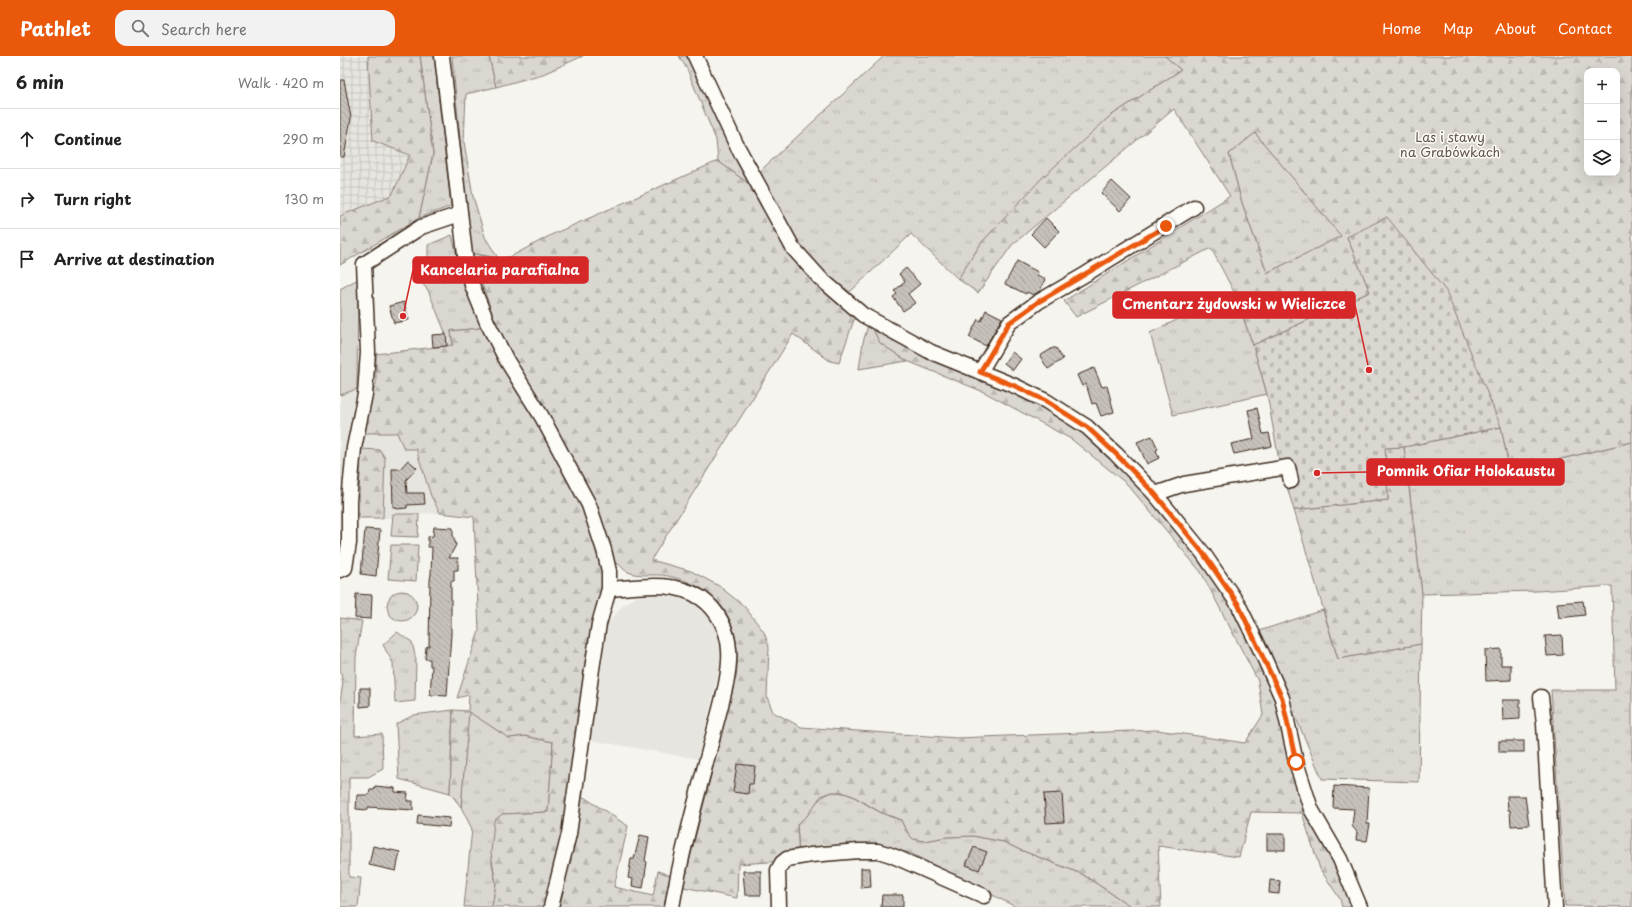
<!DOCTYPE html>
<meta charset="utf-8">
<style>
:root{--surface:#fff;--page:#f2f2f2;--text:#222;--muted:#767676;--line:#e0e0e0;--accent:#ea580c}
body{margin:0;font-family:"Playpen Sans",sans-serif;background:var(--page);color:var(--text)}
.controls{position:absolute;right:12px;top:12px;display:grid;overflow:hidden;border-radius:8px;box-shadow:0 4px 16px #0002}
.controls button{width:36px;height:36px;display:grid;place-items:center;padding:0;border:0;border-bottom:1px solid var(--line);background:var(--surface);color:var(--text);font:20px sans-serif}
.stop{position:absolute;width:12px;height:12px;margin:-9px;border:3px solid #ea580c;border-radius:50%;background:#fff}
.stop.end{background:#ea580c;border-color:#fff;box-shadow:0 1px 4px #0008}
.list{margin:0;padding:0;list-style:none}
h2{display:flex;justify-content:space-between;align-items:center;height:52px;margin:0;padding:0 16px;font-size:17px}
h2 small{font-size:13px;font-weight:400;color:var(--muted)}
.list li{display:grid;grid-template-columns:26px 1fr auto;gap:12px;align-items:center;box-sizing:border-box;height:60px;padding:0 16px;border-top:1px solid var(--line)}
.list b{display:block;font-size:15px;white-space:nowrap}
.list em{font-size:13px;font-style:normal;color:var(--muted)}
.icon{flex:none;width:22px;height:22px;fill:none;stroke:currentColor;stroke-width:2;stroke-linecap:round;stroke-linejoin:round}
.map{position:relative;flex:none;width:1292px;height:851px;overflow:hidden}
header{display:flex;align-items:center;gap:24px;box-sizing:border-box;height:56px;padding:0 20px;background:var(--accent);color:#fff}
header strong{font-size:19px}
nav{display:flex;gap:22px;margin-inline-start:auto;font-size:14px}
.search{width:280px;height:36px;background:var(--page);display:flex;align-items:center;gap:10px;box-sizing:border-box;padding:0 14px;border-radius:12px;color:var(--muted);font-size:15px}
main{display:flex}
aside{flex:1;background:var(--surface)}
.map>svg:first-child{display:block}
.built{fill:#e7e5df}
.industrial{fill:url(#industrial-grid)}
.grass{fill:url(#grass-tufts);stroke:#8a8077}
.forest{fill:url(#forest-firs);stroke:#8a8077;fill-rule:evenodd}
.cemetery{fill:url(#cemetery-stones);stroke:#8a8077}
.garden{fill:#dad6d0;stroke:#8a8077}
.building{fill:url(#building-back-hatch);stroke:#3b2a1e}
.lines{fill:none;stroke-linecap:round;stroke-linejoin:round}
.minor-casing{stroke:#3b2a1e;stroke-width:17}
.minor{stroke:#fdfcf7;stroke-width:14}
.route{stroke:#ea580c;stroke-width:5}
.labels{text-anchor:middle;stroke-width:3;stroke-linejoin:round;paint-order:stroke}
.park-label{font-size:13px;fill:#63554a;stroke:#fdfcf7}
.leader{fill:none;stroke:#d62828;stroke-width:1.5}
.callout-dot{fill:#d62828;stroke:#fdfcf7;stroke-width:1.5}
.callout{fill:#d62828;stroke:#d62828;stroke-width:1.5}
.callout-label{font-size:14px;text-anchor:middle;font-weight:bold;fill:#fff}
</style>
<header>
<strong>Pathlet</strong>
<div class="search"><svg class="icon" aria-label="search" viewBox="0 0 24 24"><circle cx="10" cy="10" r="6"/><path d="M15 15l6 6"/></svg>Search here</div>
<nav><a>Home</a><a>Map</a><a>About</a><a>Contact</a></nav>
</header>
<main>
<aside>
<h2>6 min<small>Walk · 420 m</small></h2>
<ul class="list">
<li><svg class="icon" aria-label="ahead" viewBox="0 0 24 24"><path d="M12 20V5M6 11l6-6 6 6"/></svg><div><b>Continue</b></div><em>290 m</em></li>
<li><svg class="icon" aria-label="right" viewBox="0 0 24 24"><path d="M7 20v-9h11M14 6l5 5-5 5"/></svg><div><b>Turn right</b></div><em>130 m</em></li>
<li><svg class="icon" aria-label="arrive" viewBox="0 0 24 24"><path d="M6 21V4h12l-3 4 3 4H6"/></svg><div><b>Arrive at destination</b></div></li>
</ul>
</aside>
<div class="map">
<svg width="1292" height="851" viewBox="0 0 1292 851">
<defs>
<pattern id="industrial-grid" width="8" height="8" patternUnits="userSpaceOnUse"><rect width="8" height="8" fill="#e7e5df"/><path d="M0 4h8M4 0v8" fill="none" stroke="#c7c5bf"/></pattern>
<pattern id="grass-tufts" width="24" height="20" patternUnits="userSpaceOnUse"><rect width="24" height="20" fill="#dad6d0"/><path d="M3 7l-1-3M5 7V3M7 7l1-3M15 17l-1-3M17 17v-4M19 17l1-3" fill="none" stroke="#bcb8b2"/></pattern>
<pattern id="forest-firs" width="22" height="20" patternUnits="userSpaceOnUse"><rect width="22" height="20" fill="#dad6d0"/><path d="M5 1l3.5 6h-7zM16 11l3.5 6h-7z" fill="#bcb8b2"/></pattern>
<pattern id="cemetery-stones" width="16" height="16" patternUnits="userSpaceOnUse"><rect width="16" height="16" fill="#dad6d0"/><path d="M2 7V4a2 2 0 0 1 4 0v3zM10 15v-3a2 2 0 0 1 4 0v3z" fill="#bcb8b2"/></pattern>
<pattern id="building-back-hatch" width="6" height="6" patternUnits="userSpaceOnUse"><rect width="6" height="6" fill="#c7c1bb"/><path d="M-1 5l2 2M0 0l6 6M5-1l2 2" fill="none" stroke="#aca6a0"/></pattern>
</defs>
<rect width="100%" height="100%" fill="#f5f4ee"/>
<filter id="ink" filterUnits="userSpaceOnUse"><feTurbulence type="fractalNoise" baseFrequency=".025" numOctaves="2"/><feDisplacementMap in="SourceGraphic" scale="8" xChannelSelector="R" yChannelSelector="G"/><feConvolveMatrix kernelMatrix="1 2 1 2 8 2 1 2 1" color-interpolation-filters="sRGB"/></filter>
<g filter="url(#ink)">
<g class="built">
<polygon points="17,333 9,385 0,498 0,339"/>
<polygon points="24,377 57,377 76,393 91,440 100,457 53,458 53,462 43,462 45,402 40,394 21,393"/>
<polygon points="301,538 327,538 345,541 360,551 373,565 381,584 382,602 358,703 250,684 268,567 283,549"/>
</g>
<polygon class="industrial" points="0,0 80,0 79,162 0,209"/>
<g class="grass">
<polygon points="80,0 94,0 111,150 79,162 93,98"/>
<polygon points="112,0 149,0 156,31 126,38 124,86 133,140 145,181 158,202 131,197"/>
<polygon points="339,0 352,0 409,128 378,105 376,84 347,13"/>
<polygon points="544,0 825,0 841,14 769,61 642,186 618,223 571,178 510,236 474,210 449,176 418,117"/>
<polygon points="915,77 1002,180 927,217 902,147 889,98"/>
<polygon points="112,179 124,229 141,272 111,275 113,289 107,290 105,276 88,234 76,221 88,220 88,189"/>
<polygon points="894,236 913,289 927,338 833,359 810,277"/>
<polygon points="529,266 540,287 567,305 519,313 523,286"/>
<polygon points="1161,371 1170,415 1292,386 1292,851 1225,850 1211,634 1275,634 1272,530 1197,535 1082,538 1064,391"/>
<circle cx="62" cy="550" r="15"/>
<polygon points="983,554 998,603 1081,588 1079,726 982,723 919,575"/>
<polygon points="0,562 22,565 16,601 15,680 42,678 43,713 28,721 9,721 9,821 21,822 18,851 0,851 0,646 3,627 0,613"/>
<polygon points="57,576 72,586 76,604 75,645 55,647 53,607 43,589"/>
<polygon points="113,654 110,737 59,723 56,668 74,659"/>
<polygon points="128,655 169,682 185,680 213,686 208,756 162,758 152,807 156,828 152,851 124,851 132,773 121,751"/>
<path d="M492,736c21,-1 30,12 48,20 7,4 14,6 21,8l5,11 18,10 23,-4 26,-1 31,6 14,7 64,25 50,33h-116l-106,-54 -36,-8 -75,7 -2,-28c14,-12 17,-25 35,-32z"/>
</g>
<g class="forest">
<polygon points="28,0 80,0 93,98 79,162 0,209 0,160 52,139 70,99 33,85"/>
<polygon points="149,0 243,0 203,18 156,31"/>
<path d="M825,0h467v386l-122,29 -9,-44 -154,-190 23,55 -117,53 -19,-53 -23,-44 -135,69 -12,-16 166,-105 -56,-87 -162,136 -34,48 -20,-14 24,-37 61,-65 66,-60 72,-47zM1247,15h30v102h-30zM915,77l86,103 -74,37 -25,-70 -13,-49z"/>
<path d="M378,105l31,23 61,94 46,36 -17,49 -9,-2 -37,-27 -142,226 40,11 28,15 25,20 20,26 5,15 -2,50 6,15 28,15 156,11 200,-8 88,13 18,-28 -5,-34 -57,-109 -74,-88 -56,-45 -87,-47 -77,-31 -27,-18 -11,-21 170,81 58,40 28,27 73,83 31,48 30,54 97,252h-14l-2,-8 -20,-30 -18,-56 -51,-1 -12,45 -81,-11 3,61h-29l-50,-33 -64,-25 -14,-7 -31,-6 -26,1 -23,4 -11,-2 -7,-8 -5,-11 -21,-8 -27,-16 -11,-4h-10l-11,4 -14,20 -10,8 2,36 -61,4 -1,34 -68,-14 -3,23h-174l4,-23 -5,-31 3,-32 8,-7 46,-2 5,-70 -28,-6 -16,2 -40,-26 -8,95 -11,-14 3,-83 15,1 1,-16 -12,3 22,-67 -5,-114 -34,-4 -9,-17 -15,-47h-12l-7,-16h-33l6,-34 6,-14v-31l77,-9 -2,-14 29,-3 15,-7 -24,-68 24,6 15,-2 41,-22zM277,507c3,2 6,6 9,8 13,7 28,2 42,5 54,11 75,48 68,101l-52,204 -26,-10 -5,25 -39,-9 14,-61 -58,-38 26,-172z"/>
<polygon points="1064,391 1082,538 1081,588 998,603 954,454 1048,444 1044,392"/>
<polygon points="21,393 40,394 45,402 43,462 18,462"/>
<polygon points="53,458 79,458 78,481 51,480"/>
<polygon points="51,489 78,489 76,525 48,523"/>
</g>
<polygon class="cemetery" points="1047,161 1106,235 1161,371 1064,391 1045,392 1048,444 954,454 939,405 927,338 913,289 1030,236 1007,181"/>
<polygon class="garden" points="18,223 17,333 0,339 0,233"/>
<g class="building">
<polygon points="0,24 4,24 11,62 4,101 0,101"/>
<polygon points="772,125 791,143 780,155 761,137"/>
<polygon points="706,162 719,175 704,191 691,178"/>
<polygon points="677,205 698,216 697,219 705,223 700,235 693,239 687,236 686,238 665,228"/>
<polygon points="566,212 580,228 568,238 575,247 563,255 553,241 557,238 554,235 565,226 559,218"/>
<polygon points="64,246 69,264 54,267 49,250"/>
<polygon points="646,254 662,262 646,290 629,281 638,263 641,265"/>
<polygon points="106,278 107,290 93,291 92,279"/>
<polygon points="713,292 716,292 723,303 708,313 700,300"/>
<polygon points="672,296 681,303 673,314 664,307"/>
<polygon points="754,312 762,331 767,330 774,356 761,360 756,347 752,348 746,328 742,330 737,319"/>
<polygon points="917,352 923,378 929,377 932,390 894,398 891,388 914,383 908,354"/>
<polygon points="812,380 818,393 816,394 819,402 807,408 797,386"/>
<polygon points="68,404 77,412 66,424 67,437 84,437 85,448 67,449 67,452 56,453 56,451 53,451 52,413 60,413"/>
<polygon points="94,471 113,472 113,479 116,489 109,502 118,502 118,514 114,514 114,525 111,525 111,578 107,640 90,639 92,610 90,610 90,603 85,603 86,591 89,590 90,524 91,518 92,491 88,491 88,481 93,480"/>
<polygon points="25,473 40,474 36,520 21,518"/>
<polygon points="16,538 32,539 31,563 15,562"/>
<polygon points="1243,545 1245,559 1219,562 1217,547"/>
<polygon points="1222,579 1223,599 1207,600 1205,580"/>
<polygon points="1161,593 1161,609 1171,609 1171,624 1146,625 1145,594"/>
<polygon points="20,632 30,632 30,650 20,651"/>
<polygon points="1162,644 1180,644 1180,663 1163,664"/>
<rect x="1159" y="685" width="25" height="11"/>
<polygon points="397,708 415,710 413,728 409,728 408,738 393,736"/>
<polygon points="35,730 55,732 55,736 68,737 67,745 73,745 73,754 28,751 28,754 16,753 17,739 29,739 30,734 34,734"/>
<polygon points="994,730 1029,732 1027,768 1030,768 1027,785 1016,784 1017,776 1012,770 1014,753 993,752"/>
<polygon points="722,737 724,766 706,767 704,738"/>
<polygon points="1167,740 1185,740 1189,769 1171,770 1170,754 1168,754"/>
<polygon points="78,759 110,762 109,771 77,768"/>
<rect x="927" y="778" width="18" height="16"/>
<polygon points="300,779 309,781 305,805 307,806 303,832 292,830 293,823 288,822 291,803 294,803"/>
<polygon points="33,790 60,796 56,815 29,809"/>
<polygon points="634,791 647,796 639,814 626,809"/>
<polygon points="521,812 530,812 531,831 521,832"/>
<polygon points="403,815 421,815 421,839 405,839"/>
<polygon points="930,824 940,825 939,838 929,837"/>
<polygon points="542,839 563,839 563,851 541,851"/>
</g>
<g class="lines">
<g class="minor-casing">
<g id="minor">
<polyline points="102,0 125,199 132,229 147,266 167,305 202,361 249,449 264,494 269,515 269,533 259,568 252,613 229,778 211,851"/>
<polyline points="355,0 396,88 453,192 480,222 523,259 591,296 675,330 706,345 747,371 776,398 815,438 863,497 898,548 922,597 942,642 956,706 971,753 1000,803 1020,851"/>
<polyline points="640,316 669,267 698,246 746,218 854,151"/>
<polyline points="815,438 844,428 948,411 951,425"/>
<polyline points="0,514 5,512 9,487 9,445 14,392 25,338 28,296 24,208 81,171 120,158"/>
<path d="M269,533c31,-2 64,-9 92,9 17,12 27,32 28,52 2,25 -10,61 -16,86 -15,57 -31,113 -41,171"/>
<polyline points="1201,641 1204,668 1215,851"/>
<polyline points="439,851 438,814 442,807 447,803 471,799 519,795 538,795 551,799 644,840"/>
</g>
</g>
<use href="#minor" class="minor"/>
</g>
</g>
<g class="lines" filter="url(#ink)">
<polyline class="route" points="826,170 698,246 669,267 640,316 675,330 706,345 747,371 776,398 815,438 863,497 898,548 942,642 956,706"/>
</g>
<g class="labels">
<g class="park-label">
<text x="1110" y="86">Las i stawy<tspan x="1110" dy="15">na Grabówkach</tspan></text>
</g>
</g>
<path class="leader" d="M63 260L73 214M1029 314L1015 249M977 417L1027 416"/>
<g class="callout-dot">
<circle cx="63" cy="260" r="4"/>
<circle cx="1029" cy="314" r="4"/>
<circle cx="977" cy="417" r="4"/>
</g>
<g class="callout">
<rect x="73" y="201" width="175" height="26" rx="4"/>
<rect x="773" y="236" width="242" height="26" rx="4"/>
<rect x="1027" y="403" width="197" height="26" rx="4"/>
</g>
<g class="callout-label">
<text x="160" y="219">Kancelaria parafialna</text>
<text x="894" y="253">Cmentarz żydowski w Wieliczce</text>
<text x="1126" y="420">Pomnik Ofiar Holokaustu</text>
</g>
</svg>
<div class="controls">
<button>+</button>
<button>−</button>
<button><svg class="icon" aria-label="layers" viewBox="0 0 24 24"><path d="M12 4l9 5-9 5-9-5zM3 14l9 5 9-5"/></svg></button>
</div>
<div class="stop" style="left:956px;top:706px"></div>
<div class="stop end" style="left:826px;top:170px"></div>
</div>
</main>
